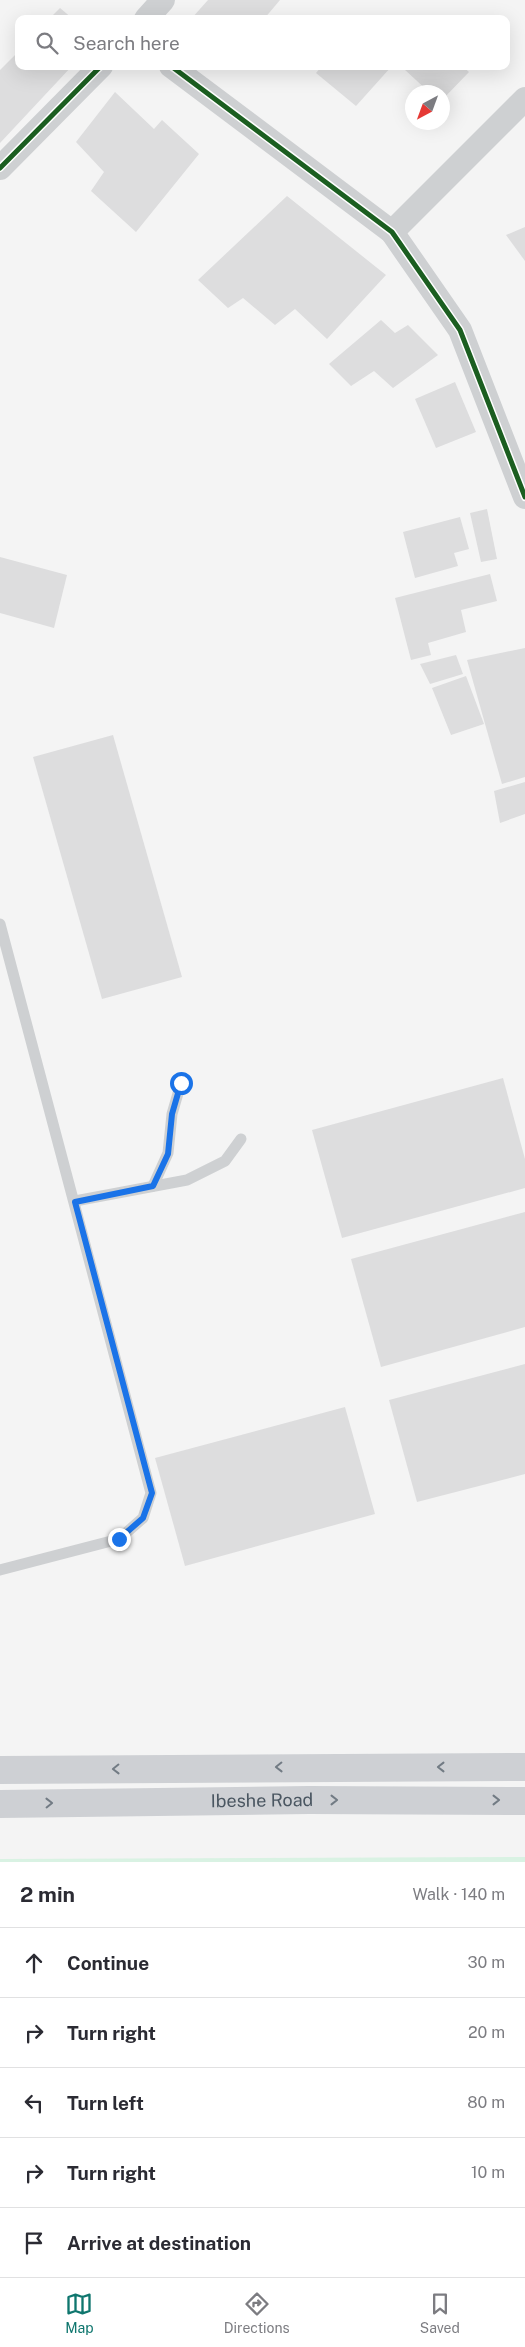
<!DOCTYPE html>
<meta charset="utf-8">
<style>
:root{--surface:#fff;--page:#f7f7f7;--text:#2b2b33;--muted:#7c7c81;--line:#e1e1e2;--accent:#0f766e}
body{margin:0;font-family:"Public Sans",sans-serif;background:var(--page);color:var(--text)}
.compass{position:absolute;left:405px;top:85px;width:45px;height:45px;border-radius:50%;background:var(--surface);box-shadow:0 5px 20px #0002;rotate:221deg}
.stop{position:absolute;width:15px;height:15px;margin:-11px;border:4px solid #1a73e8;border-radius:50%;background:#fff}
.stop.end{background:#1a73e8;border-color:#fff;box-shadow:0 1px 5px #0008}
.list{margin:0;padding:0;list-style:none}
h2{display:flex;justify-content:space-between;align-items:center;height:65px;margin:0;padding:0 20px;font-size:21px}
h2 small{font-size:16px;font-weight:400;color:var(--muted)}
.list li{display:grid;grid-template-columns:32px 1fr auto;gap:15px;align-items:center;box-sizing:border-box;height:70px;padding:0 20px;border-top:1px solid var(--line)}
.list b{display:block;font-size:19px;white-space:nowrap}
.list em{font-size:16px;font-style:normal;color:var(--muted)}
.icon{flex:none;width:28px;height:28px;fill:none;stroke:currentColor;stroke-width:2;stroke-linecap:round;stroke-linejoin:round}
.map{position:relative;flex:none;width:525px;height:1862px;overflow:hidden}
.search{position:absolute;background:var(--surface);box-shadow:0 5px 20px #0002;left:15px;right:15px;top:15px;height:55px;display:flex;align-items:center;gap:12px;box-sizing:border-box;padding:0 18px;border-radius:10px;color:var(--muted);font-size:19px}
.sheet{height:415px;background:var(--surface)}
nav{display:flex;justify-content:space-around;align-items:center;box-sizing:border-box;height:70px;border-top:1px solid var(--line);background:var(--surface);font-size:14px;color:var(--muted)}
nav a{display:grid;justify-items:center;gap:2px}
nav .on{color:var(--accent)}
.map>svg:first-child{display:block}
.green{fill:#d9f2e3}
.building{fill:#ddddde}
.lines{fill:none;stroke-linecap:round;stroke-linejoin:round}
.lane{stroke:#ced0d2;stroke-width:11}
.street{stroke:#ced0d2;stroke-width:24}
.secondary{stroke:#ced0d4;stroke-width:28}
.cycleway-casing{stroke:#fff;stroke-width:8}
.cycleway{stroke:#1b5e20;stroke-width:5}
.oneway{stroke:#727b84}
.route{stroke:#1a73e8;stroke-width:6}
.labels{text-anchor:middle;stroke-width:4;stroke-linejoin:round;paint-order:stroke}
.street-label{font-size:18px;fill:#4a5661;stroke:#fff}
</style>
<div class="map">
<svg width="525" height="1862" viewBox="0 0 525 1862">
<rect width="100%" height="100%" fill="#f4f4f4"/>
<polygon class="green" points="525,1857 525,1862 0,1862 0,1859"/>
<g class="building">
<polygon points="208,0 280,0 264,19 191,19"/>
<polygon points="60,8 73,19 49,19"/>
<polygon points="19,51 19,66 72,66 0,143 0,70"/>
<polygon points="322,66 390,66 391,67 356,106 316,73"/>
<polygon points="406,66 462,66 469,72 442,100 442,92 429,92 404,69"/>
<polygon points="115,92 154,129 162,120 199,154 136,232 91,191 104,172 76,142"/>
<polygon points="287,196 386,275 327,339 295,309 275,325 243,298 228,308 198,280"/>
<polygon points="525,227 525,261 506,235"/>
<polygon points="381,320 395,333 408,325 438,355 393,388 374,371 351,386 329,364"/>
<polygon points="455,382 476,432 436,448 415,399"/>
<polygon points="487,509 497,559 481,562 470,513"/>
<polygon points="460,517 469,549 454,553 458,566 415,578 403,532"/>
<polygon points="0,557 67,575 54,628 0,613"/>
<polygon points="490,574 497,601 461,610 466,632 428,643 431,655 411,660 395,598"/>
<polygon points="525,648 525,777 502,784 467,660"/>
<polygon points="456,655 463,674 430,684 420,664"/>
<polygon points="466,676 484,724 451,735 432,688"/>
<polygon points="113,735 182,977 102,999 33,757"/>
<polygon points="525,782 525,814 500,823 494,791"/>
<polygon points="503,1078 525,1159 525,1188 342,1238 312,1130"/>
<polygon points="525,1212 525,1327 381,1367 351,1259"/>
<polygon points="525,1364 525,1474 417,1502 389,1400"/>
<polygon points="345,1407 375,1514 185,1566 155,1458"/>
</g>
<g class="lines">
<g class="lane">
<polyline points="0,924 151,1493 143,1518 119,1539 0,1570"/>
<polyline points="153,1186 168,1153 172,1114 181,1083"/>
<polyline points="75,1201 187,1180 225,1161 241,1139"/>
</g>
<g class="street">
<polyline points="146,19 163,0"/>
<polyline points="171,66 392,232 460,330 525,497"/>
<polyline points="0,168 101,66"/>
<polyline points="392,232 525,99"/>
</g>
<g class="secondary">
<polyline points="0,1770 525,1767"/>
<path id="s1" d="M0,1804l309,-4 216,1"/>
</g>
<g class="cycleway-casing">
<g id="cycleway">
<polyline points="171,66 392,232 460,330 525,497"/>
<polyline points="0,168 101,66"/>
</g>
</g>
<use href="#cycleway" class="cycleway"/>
</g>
<defs><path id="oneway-chevron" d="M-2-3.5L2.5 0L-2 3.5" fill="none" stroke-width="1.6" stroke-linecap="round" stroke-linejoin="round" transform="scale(1.25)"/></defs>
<g class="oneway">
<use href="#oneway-chevron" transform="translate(279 1767) rotate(179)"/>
<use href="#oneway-chevron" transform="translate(441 1767) rotate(180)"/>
<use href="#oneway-chevron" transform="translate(116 1769) rotate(179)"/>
<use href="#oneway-chevron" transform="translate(334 1800)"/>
<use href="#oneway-chevron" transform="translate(496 1800)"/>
<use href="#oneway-chevron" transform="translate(49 1803) rotate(-1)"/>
</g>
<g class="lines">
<polyline class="route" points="119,1539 143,1518 152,1493 75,1202 153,1186 168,1154 172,1114 181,1083"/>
</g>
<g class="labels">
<g class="street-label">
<text dy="6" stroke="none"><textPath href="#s1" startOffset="262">Ibeshe Road</textPath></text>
</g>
</g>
</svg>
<svg class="compass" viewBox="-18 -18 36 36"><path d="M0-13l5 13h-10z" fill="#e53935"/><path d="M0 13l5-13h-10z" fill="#7c7c81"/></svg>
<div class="stop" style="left:181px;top:1083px"></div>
<div class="stop end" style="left:119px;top:1539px"></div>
<div class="search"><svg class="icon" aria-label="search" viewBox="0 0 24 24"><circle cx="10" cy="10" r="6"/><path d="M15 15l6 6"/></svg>Search here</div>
</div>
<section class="sheet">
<h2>2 min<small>Walk · 140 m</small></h2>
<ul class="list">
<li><svg class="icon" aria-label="ahead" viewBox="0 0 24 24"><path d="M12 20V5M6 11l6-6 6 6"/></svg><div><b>Continue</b></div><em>30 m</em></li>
<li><svg class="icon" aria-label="right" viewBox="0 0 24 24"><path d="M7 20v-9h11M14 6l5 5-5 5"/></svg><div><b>Turn right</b></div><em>20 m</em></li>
<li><svg class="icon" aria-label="left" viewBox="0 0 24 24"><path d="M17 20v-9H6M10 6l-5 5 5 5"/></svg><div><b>Turn left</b></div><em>80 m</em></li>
<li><svg class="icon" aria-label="right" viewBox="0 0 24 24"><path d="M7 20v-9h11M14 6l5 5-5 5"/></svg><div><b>Turn right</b></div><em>10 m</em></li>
<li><svg class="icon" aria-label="arrive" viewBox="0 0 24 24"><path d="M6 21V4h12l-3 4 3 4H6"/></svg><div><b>Arrive at destination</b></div></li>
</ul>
</section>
<nav>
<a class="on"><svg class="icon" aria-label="map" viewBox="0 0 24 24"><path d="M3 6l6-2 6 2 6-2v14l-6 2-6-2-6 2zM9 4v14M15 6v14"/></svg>Map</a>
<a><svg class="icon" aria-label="directions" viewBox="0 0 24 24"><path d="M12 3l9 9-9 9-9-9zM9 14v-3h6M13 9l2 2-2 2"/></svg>Directions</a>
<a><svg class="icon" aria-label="saved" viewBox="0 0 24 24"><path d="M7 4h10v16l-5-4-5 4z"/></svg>Saved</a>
</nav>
